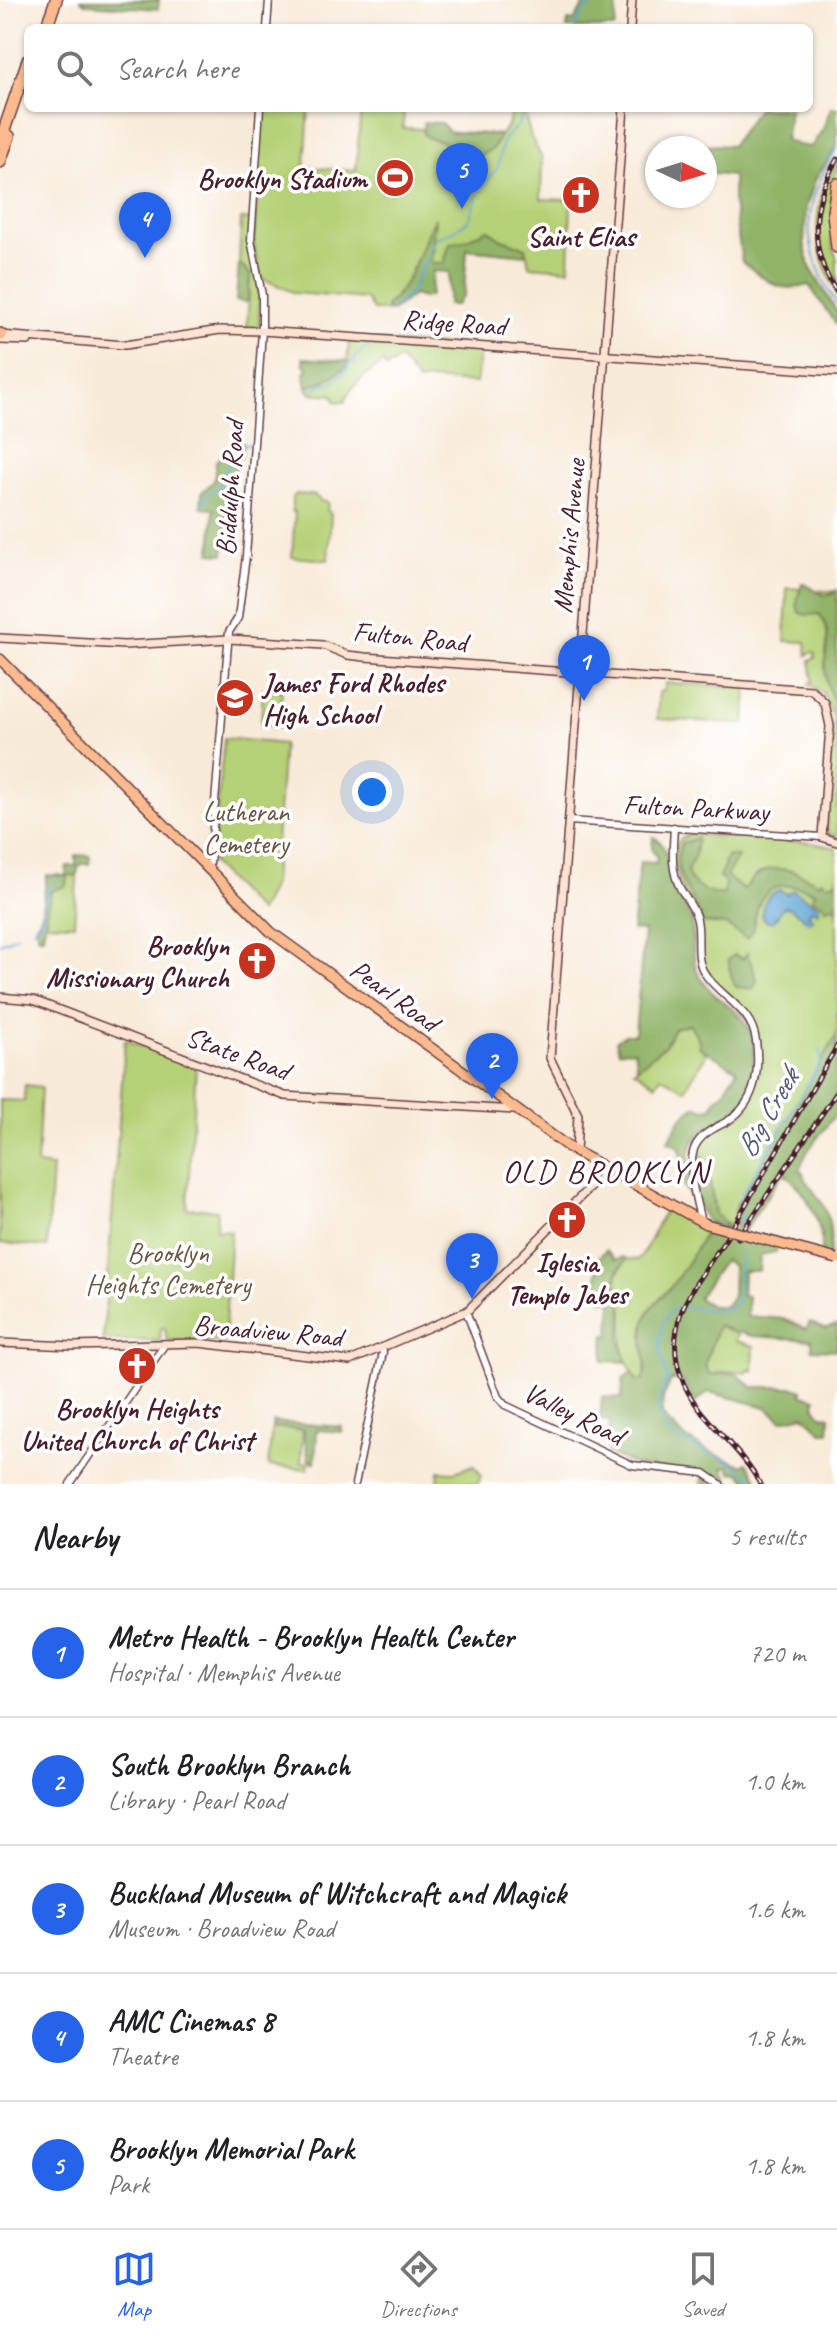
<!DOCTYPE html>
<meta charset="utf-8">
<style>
:root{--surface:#fff;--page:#f6f6f6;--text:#202124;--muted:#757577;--line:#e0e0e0;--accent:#2563eb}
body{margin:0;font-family:Caveat,sans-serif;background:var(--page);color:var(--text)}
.compass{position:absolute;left:645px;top:136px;width:72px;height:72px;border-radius:50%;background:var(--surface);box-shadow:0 2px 6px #0004;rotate:94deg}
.you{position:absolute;left:372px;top:792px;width:28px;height:28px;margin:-20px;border:6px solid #fff;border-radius:50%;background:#1a73e8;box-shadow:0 0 0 12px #1a73e833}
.badge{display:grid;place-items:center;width:52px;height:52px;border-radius:50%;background:var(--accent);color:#fff;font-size:26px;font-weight:700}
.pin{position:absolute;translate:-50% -66px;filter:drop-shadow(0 2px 4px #0008)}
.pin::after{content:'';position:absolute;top:42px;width:28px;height:24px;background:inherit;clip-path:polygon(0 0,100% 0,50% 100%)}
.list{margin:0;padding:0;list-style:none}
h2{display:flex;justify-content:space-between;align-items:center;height:104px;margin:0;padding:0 32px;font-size:34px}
h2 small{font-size:26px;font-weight:400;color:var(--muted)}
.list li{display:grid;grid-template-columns:52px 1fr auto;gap:24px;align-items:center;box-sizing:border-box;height:128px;padding:0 32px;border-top:2px solid var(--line)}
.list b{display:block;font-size:30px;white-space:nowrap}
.list p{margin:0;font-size:26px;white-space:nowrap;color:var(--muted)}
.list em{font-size:26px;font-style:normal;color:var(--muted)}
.icon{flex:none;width:44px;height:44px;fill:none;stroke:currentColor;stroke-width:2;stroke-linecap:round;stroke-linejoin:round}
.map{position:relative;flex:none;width:837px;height:1484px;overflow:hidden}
.search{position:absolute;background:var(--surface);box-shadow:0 2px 6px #0004;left:24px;right:24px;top:24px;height:88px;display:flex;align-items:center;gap:20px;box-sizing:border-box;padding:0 28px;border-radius:12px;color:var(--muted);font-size:30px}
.sheet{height:744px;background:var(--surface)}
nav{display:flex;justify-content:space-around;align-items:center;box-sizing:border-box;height:112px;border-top:2px solid var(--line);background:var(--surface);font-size:22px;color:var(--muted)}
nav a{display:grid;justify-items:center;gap:4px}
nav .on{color:var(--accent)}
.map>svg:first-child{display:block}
.green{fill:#b5d177;stroke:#807851;stroke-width:2}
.forest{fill:#90b368;stroke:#6d694a;stroke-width:2;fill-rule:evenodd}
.water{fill:#5ea4d4;stroke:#546280;stroke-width:2}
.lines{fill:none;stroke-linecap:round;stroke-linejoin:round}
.stream{stroke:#5ea4d4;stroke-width:2}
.tertiary-casing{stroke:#643d45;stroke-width:9}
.secondary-casing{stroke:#643d45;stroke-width:10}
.primary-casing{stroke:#643d45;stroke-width:12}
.motorway-casing{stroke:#643d45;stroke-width:14}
.tertiary{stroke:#fff;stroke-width:6}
.secondary{stroke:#fee3d2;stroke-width:7}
.primary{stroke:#fcba8e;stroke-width:9}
.motorway{stroke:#fcba8e;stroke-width:11}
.rail-casing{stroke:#4a1f2b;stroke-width:5}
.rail{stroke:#fff;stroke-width:2;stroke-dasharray:6;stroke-linecap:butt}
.primary-bridge-casing{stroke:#643d45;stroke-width:12;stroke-linecap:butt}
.primary-bridge{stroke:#fcba8e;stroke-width:9}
.labels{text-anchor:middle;stroke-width:7;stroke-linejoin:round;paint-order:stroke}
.poi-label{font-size:28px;font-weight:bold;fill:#4a1f2b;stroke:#fff}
.street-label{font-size:28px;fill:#4a1f2b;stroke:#fff}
.park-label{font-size:28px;fill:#6a5442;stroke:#fff}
.water-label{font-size:30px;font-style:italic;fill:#535b77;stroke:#fff}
.quarter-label{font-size:32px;letter-spacing:2px;fill:#4a1f2b;stroke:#fff}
</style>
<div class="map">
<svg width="837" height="1484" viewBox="0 0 837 1484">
<rect width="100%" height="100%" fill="#fff"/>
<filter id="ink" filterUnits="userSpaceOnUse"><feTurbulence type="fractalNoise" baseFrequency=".0125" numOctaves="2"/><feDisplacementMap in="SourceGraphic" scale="16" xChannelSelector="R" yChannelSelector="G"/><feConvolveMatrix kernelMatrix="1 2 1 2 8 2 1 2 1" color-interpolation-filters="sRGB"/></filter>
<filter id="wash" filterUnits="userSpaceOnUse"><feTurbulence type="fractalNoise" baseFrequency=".006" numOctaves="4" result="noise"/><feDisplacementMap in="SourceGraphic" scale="32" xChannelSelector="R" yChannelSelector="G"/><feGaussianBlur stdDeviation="1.8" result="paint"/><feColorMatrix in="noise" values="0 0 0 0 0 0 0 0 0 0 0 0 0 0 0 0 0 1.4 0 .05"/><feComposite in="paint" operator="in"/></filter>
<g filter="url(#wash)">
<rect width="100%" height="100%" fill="#f8ead8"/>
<g class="green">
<path d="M262,108h47l-4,59 51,4 5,-63h43l-1,20 20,1v5l20,-3 57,4 9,-11 1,-14 14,1 7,26 11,21 -1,41 30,1 -2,69 -40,-3 -2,-11 -60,-6 -1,15 -35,-1 3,-43c-18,32 -18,59 -47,85l-1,6 -13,-1 -7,-11 -71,-6 -34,-15 -7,-33z"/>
<path d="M837,161v11l-5,14v57l5,17v31c-26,-42 -26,-88 0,-130z"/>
<polygon points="241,219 251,220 259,295 259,328 247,328 250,275 239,263"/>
<path d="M349,339l131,9 -4,35 -47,-3 -11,2 -18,-23 -14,9 -3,-5c-16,11 -31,21 -39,39l-9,-1 -1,-6 -24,-2 -3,-6 21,-8 19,-13z"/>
<polygon points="296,494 314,495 321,501 328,502 327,512 331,513 328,560 292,557 295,512 292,512 292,499"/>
<polygon points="787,588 837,592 837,837 829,834 826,828 834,718 823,693 809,684 813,681 810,660 815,658 815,653 811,652 807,655 806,642 785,641"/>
<polygon points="665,683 747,687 745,724 657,719 659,691 664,691"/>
<polygon points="263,689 282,691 279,727 261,725"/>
<polygon points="224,738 283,744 273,884 259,912 212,864"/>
<path d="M691,834l123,9 23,5v192l-107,190 -26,-13c-4,-20 -13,-47 -6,-67 12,-36 60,-14 59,-84 0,-9 3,-22 0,-31 -5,-16 -44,-48 -54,-67 -5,-11 -1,-25 -4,-36 -6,-23 -47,-88 -8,-98z"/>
<polygon points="67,866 78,867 74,924 44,923 54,875 66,876"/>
<polygon points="690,1024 700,1042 698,1046 707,1053 685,1090 661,1076 656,1084 634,1070 665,1045 674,1028"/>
<polygon points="125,1040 196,1067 187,1208 217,1210 216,1230 231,1231 224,1342 167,1340 165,1328 161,1328 160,1341 103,1340"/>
<polygon points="25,1085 41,1087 37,1165 52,1167 47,1247 0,1243 0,1100 24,1101"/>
<path d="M665,1210l45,15c-12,19 -23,41 -37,59 -9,12 -22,20 -27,35 -8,25 4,43 -2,62h-7c-18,-31 -14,-34 -14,-67 -1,-25 -15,-31 4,-55l11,1 4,-4z"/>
<polygon points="717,1325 738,1334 736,1341 754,1346 753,1371 748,1369 747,1373 728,1371 709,1375 705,1364"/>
<polygon points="272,1427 303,1430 301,1462 309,1463 308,1469 268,1466"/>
<polygon points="474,1465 481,1475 478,1484 438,1484 439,1471 454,1472"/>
</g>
<g class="forest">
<polygon points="81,0 159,0 158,9 86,4"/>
<polygon points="587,0 617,0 615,28 567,28 568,21 574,21"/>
<path d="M831,107l6,1v38l-21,32 -10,29 -2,36 6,24 27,45v14l-28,-41c-34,9 -42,-6 -67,-23l-9,-59v-27l-28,-3v-25h-21v-4l47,2 27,-38h32l-5,32 12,5 14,2 12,-18z"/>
<polygon points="424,122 441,123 450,132 500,135 494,148 465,164 455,183 450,182 445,145 442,141 428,138 423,134"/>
<path d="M435,218l-4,45h13l6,-20 13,-2 25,-12 12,9 26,10 1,7 -60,-6 -3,45 -8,11h-8l1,-33 -16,-1 -3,25 -7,2 -10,-3 -21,16h-6l1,-6c28,-25 31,-56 48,-87z"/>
<polygon points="239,263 250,274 248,302 236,301"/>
<polygon points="303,358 348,361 347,366 328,379 307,387 304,372 307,371 308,367 304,365"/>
<polygon points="239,442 243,443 242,456 237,460 228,497 224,554 211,553 214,509 201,507 202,492 214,481 216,461"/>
<path d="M802,583l22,12h7l6,-5v124c-3,-16 -11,-24 -12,-44 -1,-20 9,-38 -6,-56l-12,1 -7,-2c-7,-13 0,-17 2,-30z"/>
<path d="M653,837c17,6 15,38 23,53 5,11 14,21 16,33 3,15 -1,35 5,48 19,41 68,37 55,101 -2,9 -4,22 -8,30 -11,20 -41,20 -51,41 -8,16 -2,38 -1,55l-8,-11 -4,-39 -12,-7 14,-24 15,-11 7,3 7,-1 6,-10 6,-4 14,-24 -39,-24 2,-4 -10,-18 -16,4 -9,17 -28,23 -3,-18 -15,1 -3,-10 10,-7h9l9,-103 -12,-1 8,-68 16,1 1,-7 -5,-6z"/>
<path d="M697,838l-2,17 -8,16c4,16 22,25 37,23l1,-12 -6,-4 6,-13 -1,-3 4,-6 10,1 -12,19 17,14c5,-5 11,-14 19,-18 19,-9 40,2 57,11l3,-3 6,4 9,-3v28l-4,-3 -7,2 -3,-4 -11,-5 3,-7c-23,-9 -50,-12 -58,18 -5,14 0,15 -10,29l-21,-14 -23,-2c-8,-25 -36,-53 -21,-80z"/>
<polygon points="76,855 90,856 89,864 82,864 78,868 77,876 67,875 66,886 51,891 43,936 39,936 35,926 41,916 47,875 66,876 67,866 76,866"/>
<polygon points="747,953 757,980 753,989 736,987 732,979 728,960 734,955 743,959"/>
<path d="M837,1035v77l-30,40 -8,18 4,3c3,10 11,18 17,27 11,15 12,40 9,57l-8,-2c4,-29 -15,-67 -38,-82l-41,61 36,10 -2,8 -16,3 -1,16h-16l-1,24 6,1 -1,20 37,3 22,10 4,-7 15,7 12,-4v25l-25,-1v-9l-60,-4 -13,-4 -1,2 -20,-9 -13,39 4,11c27,-1 21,-8 43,12h42l8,3v5l14,3 -1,9 6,8 9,1 -1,16h-7l-18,-17 -22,5 -16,-13 -57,-15 -14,11 -13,-23h-11l-8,18 -1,16c20,28 49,39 80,51l5,-3 13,22h-9l-11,-11 -9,-1 -2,-6 -6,2 8,16h-11l-12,-7 1,7h-7v-10l-65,-8 -29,-12 2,-33 -10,-1 2,-23 20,1 1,-19 9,-6 5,8 7,-1c6,-18 -6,-37 2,-62 5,-14 18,-22 27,-34 14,-18 25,-40 37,-59l26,7 -1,-25zM724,1260l9,6 -1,31 -6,9h-15l-13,-8z"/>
<path d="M698,1149l9,13 8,52 14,12 -21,-4c-15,-17 -15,-52 -10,-73z"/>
<polygon points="606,1250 616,1260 623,1257 627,1259 618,1270 616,1287 623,1310 620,1340 626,1362 603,1361 605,1335 610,1335 612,1301 601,1300 602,1292 597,1287 598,1258"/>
<polygon points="272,1422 342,1427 342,1432 317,1430 315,1462 309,1461 303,1430 272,1427"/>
</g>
<path class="water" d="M779,890l8,4 6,-4 26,16v3l-2,3 -5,-3 -4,6 5,4 -4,3c-11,-6 -25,-27 -32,-5l-3,1v3l-7,1 -5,-6c-1,-12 6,-22 17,-26z"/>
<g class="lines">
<g class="stream">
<polyline points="574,28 586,9 604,0"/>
<path d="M837,149c-37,59 -37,96 0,155"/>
<polyline points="391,309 411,292 436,238 455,230 469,220 478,194 498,167 503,140 518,125 525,108"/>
<polyline points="312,390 325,383 330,384 347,369 350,362 355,362 355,356 373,343"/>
<polyline points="202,506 208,494 219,487 236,447 250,444"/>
<path d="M33,929c19,-13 5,-36 23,-47"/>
<polyline points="0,943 16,936"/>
<polyline points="742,1230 740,1198 818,1067 821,1060 820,1050"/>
<path d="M741,1253l-4,49c-20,24 -60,-14 -73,20 -3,8 -5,17 -4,25 1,11 5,21 8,32 -43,73 65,64 88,105"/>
</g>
</g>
</g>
<g filter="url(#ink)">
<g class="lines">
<g class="tertiary-casing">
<g id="tertiary">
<polyline points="267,28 269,0"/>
<polyline points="568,821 822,837"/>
<path d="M674,827c-1,21 -4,42 6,61 6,11 14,19 17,32 4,18 -3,38 8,54 16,24 47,34 51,67 4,31 -1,64 -30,81 -13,7 -26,12 -32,27 -7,22 2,51 7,73"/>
<polyline points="206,867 210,863 229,632 238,618 239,610 246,556 262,331 262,295 251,240 260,108"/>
<polyline points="466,1311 498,1397 505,1405 632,1465 704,1473 720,1484"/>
<polyline points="70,1484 165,1344"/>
<polyline points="355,1484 383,1352 382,1348"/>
</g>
</g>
<g class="secondary-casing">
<g id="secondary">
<polyline points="630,28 632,0"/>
<polyline points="0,335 125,345 220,330 262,331 837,372"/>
<polyline points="0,340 28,341"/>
<polyline points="0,638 124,645 229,639 323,645 347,655 365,657 812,690 825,703 830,726 822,837 837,842"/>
<polyline points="0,997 33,1000 285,1096 515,1110"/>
<polyline points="576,1153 578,1115 550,1058 624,108"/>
<polyline points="0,1343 73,1346 199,1343 350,1361 467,1311 607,1170"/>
</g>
</g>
<g class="primary-casing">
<polyline id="primary" points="0,659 271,932 571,1149 706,1224"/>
</g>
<g class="motorway-casing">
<g id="motorway">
<polyline points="46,28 56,0"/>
<polyline points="0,142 28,60"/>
<polyline points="0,162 9,136"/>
<polyline points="837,184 833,213 837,247"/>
<polyline points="0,334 1,335"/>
</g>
</g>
<use href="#tertiary" class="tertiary"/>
<use href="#secondary" class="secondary"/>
<use href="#primary" class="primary"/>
<use href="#motorway" class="motorway"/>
<g class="rail-casing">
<g id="rail">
<path d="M837,159c-26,45 -29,90 0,134"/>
<polyline points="738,1238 837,1092"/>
<path d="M760,1484c-20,-39 -66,-67 -79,-108 -7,-19 -7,-40 -1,-60 10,-30 34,-57 50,-84 36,-62 71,-124 107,-186"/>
</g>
</g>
<use href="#rail" class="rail"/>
<g class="primary-bridge-casing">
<polyline id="primary-bridge" points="706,1224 837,1259"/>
</g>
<use href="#primary-bridge" class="primary-bridge"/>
</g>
</g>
<defs>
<g id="stadium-disc" transform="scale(2)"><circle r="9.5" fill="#c8321e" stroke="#fff"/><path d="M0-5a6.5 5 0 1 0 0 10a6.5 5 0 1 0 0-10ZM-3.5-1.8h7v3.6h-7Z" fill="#fff"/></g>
<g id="church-disc" transform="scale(2)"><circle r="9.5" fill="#c8321e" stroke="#fff"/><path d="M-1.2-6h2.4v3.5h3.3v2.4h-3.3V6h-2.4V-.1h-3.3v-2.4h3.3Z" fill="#fff"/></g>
<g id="school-disc" transform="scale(2)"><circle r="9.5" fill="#c8321e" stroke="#fff"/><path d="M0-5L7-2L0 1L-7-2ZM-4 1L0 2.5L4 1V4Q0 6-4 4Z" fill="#fff"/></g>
</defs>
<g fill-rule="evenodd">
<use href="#stadium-disc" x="395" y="178"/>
<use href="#church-disc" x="581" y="195"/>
<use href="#school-disc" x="235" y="698"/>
<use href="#church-disc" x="257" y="961"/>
<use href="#church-disc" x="567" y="1220"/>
<use href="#church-disc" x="137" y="1366"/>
</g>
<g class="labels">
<g class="poi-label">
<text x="367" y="188" text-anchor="end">Brooklyn Stadium</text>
<text x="581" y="246">Saint Elias</text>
<text x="263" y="692" text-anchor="start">James Ford Rhodes<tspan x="263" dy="32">High School</tspan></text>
<text x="229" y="955" text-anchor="end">Brooklyn<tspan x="229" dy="32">Missionary Church</tspan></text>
<text x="567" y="1272">Iglesia<tspan x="567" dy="32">Templo Jabes</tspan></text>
<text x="137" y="1418">Brooklyn Heights<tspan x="137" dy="32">United Church of Christ</tspan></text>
</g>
<g class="street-label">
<text transform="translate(454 322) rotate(4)" y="10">Ridge Road</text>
<text transform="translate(229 488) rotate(-86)" y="10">Biddulph Road</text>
<text transform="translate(568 536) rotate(-85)" y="10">Memphis Avenue</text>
<text transform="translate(410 636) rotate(6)" y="10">Fulton Road</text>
<text transform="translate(696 807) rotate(3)" y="10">Fulton Parkway</text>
<text transform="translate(395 995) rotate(36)" y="10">Pearl Road</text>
<text transform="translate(238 1053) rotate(20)" y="10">State Road</text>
<text transform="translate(268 1330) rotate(5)" y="10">Broadview Road</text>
<text transform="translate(574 1413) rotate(26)" y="10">Valley Road</text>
</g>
<g class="park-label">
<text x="246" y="821">Lutheran<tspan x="246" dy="32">Cemetery</tspan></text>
<text x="168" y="1262">Brooklyn<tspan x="168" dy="32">Heights Cemetery</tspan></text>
</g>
<g class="water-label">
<text transform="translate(767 1113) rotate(-60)" y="10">Big Creek</text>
</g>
<g class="quarter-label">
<text x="606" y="1182">OLD BROOKLYN</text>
</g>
</g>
</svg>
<svg class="compass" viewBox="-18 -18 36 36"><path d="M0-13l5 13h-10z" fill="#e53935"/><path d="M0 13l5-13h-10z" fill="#757577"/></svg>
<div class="you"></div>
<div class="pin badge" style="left:584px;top:701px">1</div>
<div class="pin badge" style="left:492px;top:1099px">2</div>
<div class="pin badge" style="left:472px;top:1299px">3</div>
<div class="pin badge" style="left:145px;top:258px">4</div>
<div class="pin badge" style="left:462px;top:209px">5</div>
<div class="search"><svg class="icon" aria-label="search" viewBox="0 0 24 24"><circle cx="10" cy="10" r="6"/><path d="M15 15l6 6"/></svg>Search here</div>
</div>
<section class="sheet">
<h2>Nearby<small>5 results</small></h2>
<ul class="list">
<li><span class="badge">1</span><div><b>Metro Health - Brooklyn Health Center</b><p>Hospital · Memphis Avenue</p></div><em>720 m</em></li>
<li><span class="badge">2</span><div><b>South Brooklyn Branch</b><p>Library · Pearl Road</p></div><em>1.0 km</em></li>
<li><span class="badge">3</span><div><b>Buckland Museum of Witchcraft and Magick</b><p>Museum · Broadview Road</p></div><em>1.6 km</em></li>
<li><span class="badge">4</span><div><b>AMC Cinemas 8</b><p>Theatre</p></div><em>1.8 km</em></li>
<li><span class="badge">5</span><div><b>Brooklyn Memorial Park</b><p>Park</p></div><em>1.8 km</em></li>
</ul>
</section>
<nav>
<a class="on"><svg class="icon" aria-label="map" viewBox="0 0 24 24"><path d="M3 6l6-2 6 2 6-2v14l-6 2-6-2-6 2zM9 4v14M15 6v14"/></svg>Map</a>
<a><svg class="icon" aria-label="directions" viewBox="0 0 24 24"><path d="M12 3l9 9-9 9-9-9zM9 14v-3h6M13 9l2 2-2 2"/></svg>Directions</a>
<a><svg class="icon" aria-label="saved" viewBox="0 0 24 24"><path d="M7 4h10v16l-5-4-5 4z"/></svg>Saved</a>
</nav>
